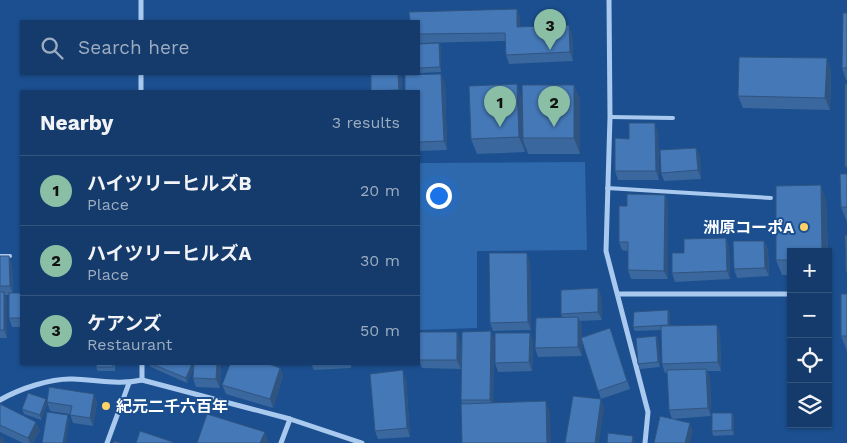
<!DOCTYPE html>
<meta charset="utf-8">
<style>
:root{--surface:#143b6b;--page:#1d4271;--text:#f1f3f6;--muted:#9dadc1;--line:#33557e;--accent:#8abfa5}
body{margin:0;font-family:"Work Sans","Noto Sans JP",sans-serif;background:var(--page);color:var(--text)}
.controls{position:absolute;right:15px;bottom:15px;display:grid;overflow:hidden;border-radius:0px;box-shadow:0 1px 4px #0004}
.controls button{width:45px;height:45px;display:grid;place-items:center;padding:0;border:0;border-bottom:1px solid var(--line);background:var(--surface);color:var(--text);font:25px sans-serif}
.you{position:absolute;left:438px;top:195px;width:18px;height:18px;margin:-12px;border:4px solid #fff;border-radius:50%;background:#1a73e8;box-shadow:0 0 0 8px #1a73e833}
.badge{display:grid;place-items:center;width:32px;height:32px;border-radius:50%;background:var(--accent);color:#111;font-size:16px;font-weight:700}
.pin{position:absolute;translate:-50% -41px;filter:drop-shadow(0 1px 2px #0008)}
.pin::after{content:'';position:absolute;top:26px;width:18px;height:15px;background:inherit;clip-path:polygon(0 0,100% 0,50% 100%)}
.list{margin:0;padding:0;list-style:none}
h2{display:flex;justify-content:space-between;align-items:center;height:65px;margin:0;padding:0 20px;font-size:21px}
h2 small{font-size:16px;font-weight:400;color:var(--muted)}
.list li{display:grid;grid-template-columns:32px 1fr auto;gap:15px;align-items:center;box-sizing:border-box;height:70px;padding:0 20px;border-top:1px solid var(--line)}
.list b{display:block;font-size:19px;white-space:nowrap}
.list p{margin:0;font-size:16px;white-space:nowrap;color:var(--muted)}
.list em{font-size:16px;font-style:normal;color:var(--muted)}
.icon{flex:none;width:28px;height:28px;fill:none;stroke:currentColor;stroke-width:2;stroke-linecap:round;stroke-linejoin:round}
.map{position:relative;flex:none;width:847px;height:443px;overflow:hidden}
.search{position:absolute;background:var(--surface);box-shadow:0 1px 4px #0004;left:20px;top:20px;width:400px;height:55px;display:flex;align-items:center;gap:12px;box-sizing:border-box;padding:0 18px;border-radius:0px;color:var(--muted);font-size:19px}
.panel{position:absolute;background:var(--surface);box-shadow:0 1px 4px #0004;left:20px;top:90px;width:400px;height:275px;border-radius:0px}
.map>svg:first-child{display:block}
.green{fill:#2e69ad}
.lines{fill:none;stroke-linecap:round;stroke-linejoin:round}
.service{stroke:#a9c9ee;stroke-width:4}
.minor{stroke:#a9c9ee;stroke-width:5}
.wall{fill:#3a679d}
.shaded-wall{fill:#305480}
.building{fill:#4478b7;stroke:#305480}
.poi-dot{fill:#ffd166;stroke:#1b4f8f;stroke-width:2}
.labels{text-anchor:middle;stroke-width:4;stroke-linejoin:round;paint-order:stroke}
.poi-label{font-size:16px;font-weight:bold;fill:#fff;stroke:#1b4f8f;text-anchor:end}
</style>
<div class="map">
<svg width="847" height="443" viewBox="0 0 847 443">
<rect width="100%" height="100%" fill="#1b4f8f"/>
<polygon class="green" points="585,162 587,250 477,251 477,328 419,330 419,163"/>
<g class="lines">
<g class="service">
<polyline points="610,117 673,118"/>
<polyline points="607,188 771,198"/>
<polyline points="0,256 10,256"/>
</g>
<g class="minor">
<polyline points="609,0 610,117 606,251 648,412 645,443"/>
<polyline points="141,21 141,0"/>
<polyline points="141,74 141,91"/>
<polyline points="618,294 791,294"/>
<polyline points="142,364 142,380"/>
<path d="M0,400c19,-11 51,-22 73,-21 24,1 47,6 69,1l148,39 72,24"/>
<polyline points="107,443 129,383"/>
<polyline points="281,443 290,419"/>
</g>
</g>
<g class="wall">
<polygon points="517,9 520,18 520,27 572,33 573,61 509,64 506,55 505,41 419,43 419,21"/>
<polygon points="847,13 847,80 846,80 842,68"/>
<polygon points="439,43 441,48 441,72 419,73 419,44"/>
<polygon points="831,70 830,110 743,108 738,96"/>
<polygon points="371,74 401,74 402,91 371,91"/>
<polygon points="445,83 447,150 419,151 419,91"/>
<polygon points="574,85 580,100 580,154 528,154 524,143 525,152 477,154 471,139 522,98"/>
<polygon points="658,132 659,180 618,180 615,171 629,139"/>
<polygon points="696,148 700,157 701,179 664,181 661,173"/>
<polygon points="847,174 847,222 841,207"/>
<polygon points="665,195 668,203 668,279 631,279 628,270 628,251 622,250 619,242"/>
<polygon points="826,200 828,252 791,252 791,275 782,275 776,260"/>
<polygon points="726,238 729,247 730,279 675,282 672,273"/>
<polygon points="764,241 768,250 769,276 737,278 734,269"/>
<polygon points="0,256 12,265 13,293 21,293 21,327 12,327 9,318 9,295 5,295 7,301 7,338 0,338"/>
<polygon points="530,261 531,330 493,331 490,323"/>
<polygon points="598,288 601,297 602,320 580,321 582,326 582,337 610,328 630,389 601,399 582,339 582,356 538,357 535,348 562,317 561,314"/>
<polygon points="847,294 847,351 841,336"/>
<polygon points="668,310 670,315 670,326 717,325 720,334 721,371 707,371 710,377 711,416 672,419 669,410 667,373 665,373 662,364 661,330 635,331 633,327"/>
<polygon points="419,332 460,341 461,369 422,368 419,361"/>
<polygon points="530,333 533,341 532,371 498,372 495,363"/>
<polygon points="656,336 658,341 660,367 640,369 638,364"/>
<polygon points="494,339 493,403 550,413 462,404 461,400"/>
<polygon points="115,364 115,371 98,371 96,367"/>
<polygon points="149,364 192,364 194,367 187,383 151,367"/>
<polygon points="194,364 221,364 220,388 196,387 193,378"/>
<polygon points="311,364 351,364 351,368 314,370"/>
<polygon points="280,368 283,376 273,408 226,394 222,385"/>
<polygon points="406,379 410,437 378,439 375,431"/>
<polygon points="94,394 97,403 93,426 73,423 70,414 50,411 47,402"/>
<polygon points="0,404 40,430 33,443 23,443 0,432"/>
<polygon points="47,404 41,420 24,414 22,409"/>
<polygon points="732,413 734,417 734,435 713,436 712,431"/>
</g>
<g class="shaded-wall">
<polygon points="517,9 520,18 520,36 517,27"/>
<polygon points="569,25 572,33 573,61 570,52"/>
<polygon points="439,43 441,48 441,72 440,67"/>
<polygon points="827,58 831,70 830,110 825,98"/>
<polygon points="398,74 401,74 402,91 400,91 399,90"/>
<polygon points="441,74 445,83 447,150 444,141"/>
<polygon points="517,84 522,99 523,138 524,143 525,152 519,137"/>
<polygon points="574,85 580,100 580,154 574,138"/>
<polygon points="655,123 658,132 659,180 656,171"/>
<polygon points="696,148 700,157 701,179 698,170"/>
<polygon points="821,185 826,200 828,252 822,252"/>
<polygon points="665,195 668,203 668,279 664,271"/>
<polygon points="726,238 729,247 730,279 727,271"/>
<polygon points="764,241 768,250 769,276 765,268"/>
<polygon points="527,253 530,261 531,330 528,322"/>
<polygon points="9,256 12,265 13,295 10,286"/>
<polygon points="598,288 601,297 602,320 598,312"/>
<polygon points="4,292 7,301 7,338 4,330"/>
<polygon points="668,310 670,315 670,330 668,325"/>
<polygon points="578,317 582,326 582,356 578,347"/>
<polygon points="717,325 720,334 721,371 718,362"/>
<polygon points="491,331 494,339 493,409 490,400"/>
<polygon points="457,332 460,341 461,369 457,360"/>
<polygon points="530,333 533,341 532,371 529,362"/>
<polygon points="656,336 658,341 660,367 658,362"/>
<polygon points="192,364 194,367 187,383 186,378"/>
<polygon points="217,364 221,364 220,388 216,379"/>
<polygon points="280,368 283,376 273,408 270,399"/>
<polygon points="706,369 710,377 711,416 708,408"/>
<polygon points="403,370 406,379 410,437 407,428"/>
<polygon points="94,394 97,403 93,426 90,418"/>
<polygon points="46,399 47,404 41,420 40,415"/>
<polygon points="601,399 604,408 599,443 595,443"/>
<polygon points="546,401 550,413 551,443 547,443"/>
<polygon points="732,413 734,417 734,435 732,430"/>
<polygon points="68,415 69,420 66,443 63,443"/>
<polygon points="36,422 40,430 33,443 30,443 28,438"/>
<polygon points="690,423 693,431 690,443 685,443"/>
<polygon points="265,432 268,441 267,443 260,443"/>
<polygon points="2,435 5,443 0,443 0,440"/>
<polygon points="633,436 635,443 632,443"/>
</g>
<g class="building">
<polygon points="517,9 517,27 569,25 570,52 506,55 505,33 419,34 419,21 410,21 409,12"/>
<polygon points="843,13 847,13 847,68 842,68"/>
<polygon points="439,43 440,67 419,68 419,44"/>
<polygon points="739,57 827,58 825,98 738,96"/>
<polygon points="371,74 398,74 399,90 371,91"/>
<polygon points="441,74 444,141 419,142 419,91 405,91 405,75"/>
<polygon points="517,84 519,137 471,139 469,86"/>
<rect x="845" y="84" width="2" height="83"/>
<polygon points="522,85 574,85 574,138 523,138"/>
<polygon points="629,123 655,123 656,171 615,171 615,138 629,139"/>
<polygon points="696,148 698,170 661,173 660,150"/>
<polygon points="840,174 847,174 847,207 841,207"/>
<polygon points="821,185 822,252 791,252 791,260 776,260 776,186"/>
<polygon points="627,194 665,195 664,271 628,270 628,242 619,242 619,206 627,206"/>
<polygon points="845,235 847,235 847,272 846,272"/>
<polygon points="726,238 727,271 672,273 672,253 684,253 684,239"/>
<polygon points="733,241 764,241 765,268 734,269"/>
<polygon points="489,253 527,253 528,322 490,323"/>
<polygon points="0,256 9,256 10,286 0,286"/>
<polygon points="598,288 598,312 561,314 561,290"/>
<rect x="0" y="292" width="4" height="38"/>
<rect x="9" y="293" width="12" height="25"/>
<rect x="841" y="294" width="6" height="42"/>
<polygon points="668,310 668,325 633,327 634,312"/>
<polygon points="578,317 578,347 535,348 536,318"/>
<polygon points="717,325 718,362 662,364 661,326"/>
<polygon points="610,328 627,381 598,391 581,338"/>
<polygon points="491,331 490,400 461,400 462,332"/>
<rect x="419" y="332" width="38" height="28"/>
<polygon points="495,333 530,333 529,362 495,363"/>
<polygon points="656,336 658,362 638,364 636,338"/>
<polygon points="97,364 113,364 113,367 96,367"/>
<polygon points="152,364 192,364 186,378"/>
<polygon points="194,364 217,364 216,379 193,378"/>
<polygon points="230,364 269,364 280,368 270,399 222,385"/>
<polygon points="706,369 708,408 669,410 667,370"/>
<polygon points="403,370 407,428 375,431 370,374"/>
<polygon points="49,387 94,394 90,418 70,415 72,406 47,402"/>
<polygon points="28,393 46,399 40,415 22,409"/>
<polygon points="573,396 601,399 595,443 565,443"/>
<polygon points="546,401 547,443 462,443 461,404"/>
<polygon points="0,404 36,422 28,438 0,425"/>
<polygon points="47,412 68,415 63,443 42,443"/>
<polygon points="712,413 732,413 732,430 712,431"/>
<polygon points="207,414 265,432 260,443 197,443"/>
<polygon points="660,416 690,423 685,443 654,443"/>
<polygon points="140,431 173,442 173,443 136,443"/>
<polygon points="608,433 633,436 632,443 607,443"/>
<polygon points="114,441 122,443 113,443"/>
</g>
<g class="poi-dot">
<circle cx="804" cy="227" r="5"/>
<circle cx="106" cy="406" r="5"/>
</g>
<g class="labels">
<g class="poi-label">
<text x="794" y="233">洲原コーポA</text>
<text x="116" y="412" text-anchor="start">紀元二千六百年</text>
</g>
</g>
</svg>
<div class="controls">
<button>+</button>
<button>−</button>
<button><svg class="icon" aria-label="locate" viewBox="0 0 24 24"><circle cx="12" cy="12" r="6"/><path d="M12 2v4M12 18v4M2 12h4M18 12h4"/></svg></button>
<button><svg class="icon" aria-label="layers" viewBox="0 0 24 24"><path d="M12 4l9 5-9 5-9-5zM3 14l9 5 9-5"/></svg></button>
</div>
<div class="you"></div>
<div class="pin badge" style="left:500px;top:127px">1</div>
<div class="pin badge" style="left:554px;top:127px">2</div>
<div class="pin badge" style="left:550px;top:50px">3</div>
<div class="search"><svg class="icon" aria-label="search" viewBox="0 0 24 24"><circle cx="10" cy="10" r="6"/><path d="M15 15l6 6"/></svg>Search here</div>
<section class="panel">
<h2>Nearby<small>3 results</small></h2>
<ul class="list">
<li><span class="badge">1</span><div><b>ハイツリーヒルズB</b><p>Place</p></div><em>20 m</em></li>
<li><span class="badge">2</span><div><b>ハイツリーヒルズA</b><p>Place</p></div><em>30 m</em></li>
<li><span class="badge">3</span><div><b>ケアンズ</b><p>Restaurant</p></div><em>50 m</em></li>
</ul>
</section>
</div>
